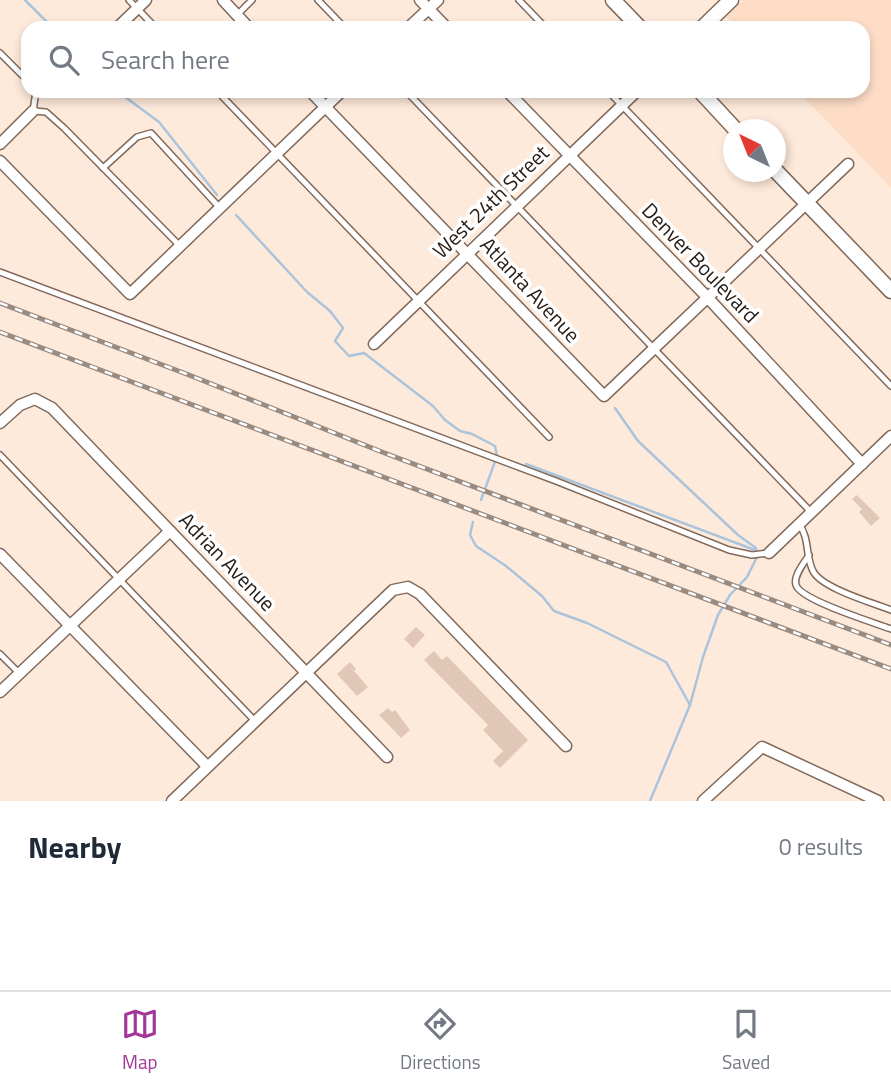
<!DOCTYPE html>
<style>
:root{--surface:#fff;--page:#f2f2f3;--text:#1f2937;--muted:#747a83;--line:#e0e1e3;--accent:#a23797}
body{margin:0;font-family:"Titillium Web",sans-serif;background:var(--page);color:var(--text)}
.compass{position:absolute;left:723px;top:119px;width:63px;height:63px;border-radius:50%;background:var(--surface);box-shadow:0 4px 10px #0003;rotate:317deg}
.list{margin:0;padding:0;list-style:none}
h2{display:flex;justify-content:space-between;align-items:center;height:91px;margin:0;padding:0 28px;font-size:30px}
h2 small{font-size:23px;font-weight:400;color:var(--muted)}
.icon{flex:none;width:38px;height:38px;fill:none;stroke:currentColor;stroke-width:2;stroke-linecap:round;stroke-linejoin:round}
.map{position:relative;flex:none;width:891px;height:801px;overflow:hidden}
.search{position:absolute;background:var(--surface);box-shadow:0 4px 10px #0003;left:21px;right:21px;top:21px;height:77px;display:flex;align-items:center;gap:18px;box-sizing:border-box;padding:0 24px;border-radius:21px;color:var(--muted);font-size:26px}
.sheet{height:189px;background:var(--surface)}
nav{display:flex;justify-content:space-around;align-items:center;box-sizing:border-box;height:98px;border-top:2px solid var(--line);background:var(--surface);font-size:19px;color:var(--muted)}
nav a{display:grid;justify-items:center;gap:4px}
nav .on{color:var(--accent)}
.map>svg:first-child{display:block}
.built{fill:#fdddc6}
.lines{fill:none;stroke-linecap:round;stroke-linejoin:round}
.stream{stroke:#aac4dc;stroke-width:2.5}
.building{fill:#e1c8b6}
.lane-casing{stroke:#816a5b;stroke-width:8}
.street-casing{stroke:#816a5b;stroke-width:13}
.secondary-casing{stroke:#816a5b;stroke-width:17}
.lane{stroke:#fff;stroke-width:5}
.street{stroke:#fff;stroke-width:10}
.secondary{stroke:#fff;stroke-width:14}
.rail-casing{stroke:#9a8b80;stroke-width:5}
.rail{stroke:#fff;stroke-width:2.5;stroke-dasharray:8;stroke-linecap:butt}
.labels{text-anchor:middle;stroke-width:7;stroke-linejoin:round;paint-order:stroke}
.street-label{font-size:21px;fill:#251c16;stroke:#fff}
</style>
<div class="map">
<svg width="891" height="801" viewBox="0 0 891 801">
<rect width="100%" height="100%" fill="#feeadb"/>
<polygon class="built" points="743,0 891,0 891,188 798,91 863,91 863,28 737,28 726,16"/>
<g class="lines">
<g class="stream">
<polyline points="25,0 53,28"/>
<polyline points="117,91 159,122 217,195"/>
<polyline points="236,215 307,292 330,311 343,328 335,341 349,356 364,353 433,406 445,420 460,431 472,434 495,446 497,456 481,500"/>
<polyline points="615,408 638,441 738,535 756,548 757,557 747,577 730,595 718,615 703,657 690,705 650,801"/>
<polyline points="526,464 755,550"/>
<polyline points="473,522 470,535 476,546 506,566 542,596 554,611 587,623 666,662 690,705"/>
</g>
</g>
<g class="building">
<polygon points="857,495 880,518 871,526 859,512 862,509 852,499"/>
<polygon points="416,627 425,635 413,648 404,639"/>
<polygon points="434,651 442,660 447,656 528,740 500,768 493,761 503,751 483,730 488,725 424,660"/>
<polygon points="350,662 356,669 354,671 368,687 357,696 337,674"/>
<polygon points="388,708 392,712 395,710 410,730 401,738 379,715"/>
</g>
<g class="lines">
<g class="lane-casing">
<g id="lane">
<polyline points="129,0 156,28"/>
<polyline points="318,0 345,28"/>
<polyline points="519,0 546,28"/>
<polyline points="237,15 252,0"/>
<polyline points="0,53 28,81"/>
<polyline points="36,91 33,111 46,112 64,128 180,246"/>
<polyline points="217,91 549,437"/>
<polyline points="406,91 811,512"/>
<polyline points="608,91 891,386"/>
<polyline points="103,168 137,137 151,133 219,207"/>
<polyline points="0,272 556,481 729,550 752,555 769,553"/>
<polyline points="0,455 255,721"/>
<path d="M799,524c11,15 6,31 14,47 8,17 60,32 78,39"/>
<path d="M809,555c-5,8 -16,21 -13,30 4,15 79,38 95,44"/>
<polyline points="0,654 20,674"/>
</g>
</g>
<g class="street-casing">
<g id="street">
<polyline points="223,0 249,28"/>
<polyline points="420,0 447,28"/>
<polyline points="117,28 146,0"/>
<polyline points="408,28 438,0"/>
<polyline points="310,91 604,396 848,164"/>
<polyline points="507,91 708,298 862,464"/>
<polyline points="0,144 33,111"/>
<polyline points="0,161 130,294 342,91"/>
<polyline points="374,344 637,91"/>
<polyline points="0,423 20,405 35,399 52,408 387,757"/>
<polyline points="769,553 891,436"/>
<polyline points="0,554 207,766"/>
<polyline points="0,692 170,531"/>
<polyline points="172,801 393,590 408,587 420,594 566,746"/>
<polyline points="703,801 762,747 878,801"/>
</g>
</g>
<g class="secondary-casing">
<g id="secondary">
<polyline points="613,0 640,28"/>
<polyline points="702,28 731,0"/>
<polyline points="700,91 736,130"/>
<polyline points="776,171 891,291"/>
</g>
</g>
<use href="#lane" class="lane"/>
<use href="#street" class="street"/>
<use href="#secondary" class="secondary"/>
<g class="rail-casing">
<g id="rail">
<polyline points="0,303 189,375 382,452 891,645"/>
<polyline points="0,332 891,669"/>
</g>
</g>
<use href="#rail" class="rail"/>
</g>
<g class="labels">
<g class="street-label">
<text transform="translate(491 202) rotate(-44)" y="7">West 24th Street</text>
<text transform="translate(700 263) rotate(46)" y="7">Denver Boulevard</text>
<text transform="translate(530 290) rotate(47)" y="7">Atlanta Avenue</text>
<text transform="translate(227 562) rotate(46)" y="7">Adrian Avenue</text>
</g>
</g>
</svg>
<svg class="compass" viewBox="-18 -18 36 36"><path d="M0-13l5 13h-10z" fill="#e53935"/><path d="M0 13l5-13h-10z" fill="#747a83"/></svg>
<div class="search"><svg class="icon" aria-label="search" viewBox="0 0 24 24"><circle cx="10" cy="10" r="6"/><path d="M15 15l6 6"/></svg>Search here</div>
</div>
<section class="sheet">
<h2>Nearby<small>0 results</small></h2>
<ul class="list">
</ul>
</section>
<nav>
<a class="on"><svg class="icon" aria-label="map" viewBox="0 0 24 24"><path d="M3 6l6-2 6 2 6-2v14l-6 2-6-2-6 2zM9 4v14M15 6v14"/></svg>Map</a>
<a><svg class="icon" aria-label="directions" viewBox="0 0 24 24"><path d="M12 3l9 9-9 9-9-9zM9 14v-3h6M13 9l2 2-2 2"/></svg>Directions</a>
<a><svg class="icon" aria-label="saved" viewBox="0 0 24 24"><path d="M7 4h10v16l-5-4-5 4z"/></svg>Saved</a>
</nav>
